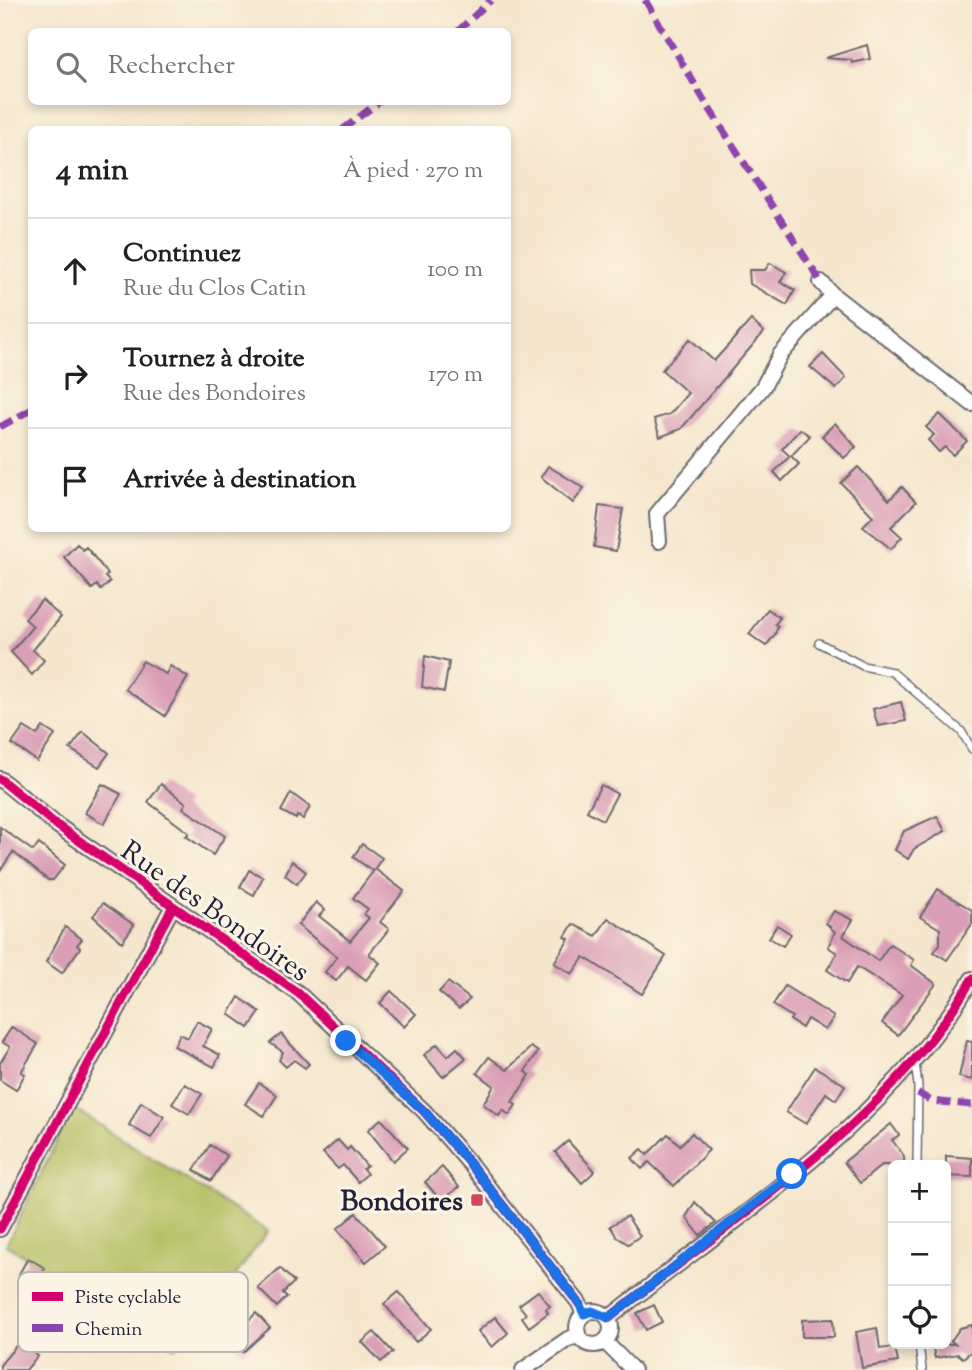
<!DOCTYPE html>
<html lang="fr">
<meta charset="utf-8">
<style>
:root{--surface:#fff;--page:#f6f6f6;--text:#202124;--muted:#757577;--line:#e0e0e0}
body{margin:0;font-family:"Sorts Mill Goudy",serif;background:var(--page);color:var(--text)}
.controls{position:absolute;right:21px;bottom:21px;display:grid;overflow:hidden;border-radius:10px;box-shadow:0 4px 10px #0003}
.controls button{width:63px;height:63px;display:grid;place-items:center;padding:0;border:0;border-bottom:2px solid var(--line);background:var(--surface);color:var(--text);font:35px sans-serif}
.stop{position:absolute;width:21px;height:21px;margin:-16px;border:5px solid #1a73e8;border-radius:50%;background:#fff}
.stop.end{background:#1a73e8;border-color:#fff;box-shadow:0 2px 7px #0008}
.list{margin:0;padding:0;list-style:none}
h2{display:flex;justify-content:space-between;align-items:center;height:91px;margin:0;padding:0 28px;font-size:30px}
h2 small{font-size:23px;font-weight:400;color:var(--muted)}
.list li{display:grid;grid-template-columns:46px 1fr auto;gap:21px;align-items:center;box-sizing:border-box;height:105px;padding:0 28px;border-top:2px solid var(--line)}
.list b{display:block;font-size:26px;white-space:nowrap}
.list p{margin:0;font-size:23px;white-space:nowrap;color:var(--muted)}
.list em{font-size:23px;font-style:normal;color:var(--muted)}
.icon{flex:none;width:38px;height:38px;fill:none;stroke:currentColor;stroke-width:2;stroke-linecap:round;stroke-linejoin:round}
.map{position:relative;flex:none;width:972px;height:1370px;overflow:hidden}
.search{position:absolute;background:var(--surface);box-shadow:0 4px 10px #0003;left:28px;top:28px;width:483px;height:77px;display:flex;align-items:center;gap:18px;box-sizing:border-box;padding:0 24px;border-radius:10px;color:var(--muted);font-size:26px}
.panel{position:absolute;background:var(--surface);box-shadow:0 4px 10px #0003;left:28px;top:126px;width:483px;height:406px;border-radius:10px}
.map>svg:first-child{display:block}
.green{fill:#b2bd5f;stroke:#6a704d;stroke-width:2}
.building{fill:#da9eb6}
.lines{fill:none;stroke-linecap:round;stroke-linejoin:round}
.service-casing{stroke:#6c676e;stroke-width:10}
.minor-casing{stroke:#6c676e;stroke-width:18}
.service{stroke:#fff;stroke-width:7}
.minor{stroke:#fff;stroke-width:14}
.quiet{stroke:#8e44ad;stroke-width:7;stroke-dasharray:14 7;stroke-linecap:butt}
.cycleway-casing{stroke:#fcf5e5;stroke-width:13}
.cycleway{stroke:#d6006c;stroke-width:9}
.route{stroke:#1a73e8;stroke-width:9}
.poi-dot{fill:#d1495b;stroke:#fcf5e5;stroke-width:2.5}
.labels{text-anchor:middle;stroke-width:6;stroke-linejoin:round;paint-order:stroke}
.street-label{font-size:28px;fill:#22223b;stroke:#fcf5e5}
.poi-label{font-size:28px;font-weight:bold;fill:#22223b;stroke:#fcf5e5;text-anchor:end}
.key{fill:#fcf5e5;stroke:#bbb6b2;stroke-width:2}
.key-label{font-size:19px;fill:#22223b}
</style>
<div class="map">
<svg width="972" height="1370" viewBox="0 0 972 1370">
<rect width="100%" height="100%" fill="#fcf5e5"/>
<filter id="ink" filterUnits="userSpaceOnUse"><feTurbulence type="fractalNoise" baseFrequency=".0143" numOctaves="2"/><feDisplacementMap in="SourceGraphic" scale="14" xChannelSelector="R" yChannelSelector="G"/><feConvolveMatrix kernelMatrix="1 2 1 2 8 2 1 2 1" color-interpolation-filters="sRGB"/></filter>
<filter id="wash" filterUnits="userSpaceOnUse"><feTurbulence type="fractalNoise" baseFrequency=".00686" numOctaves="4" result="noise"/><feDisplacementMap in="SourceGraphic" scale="28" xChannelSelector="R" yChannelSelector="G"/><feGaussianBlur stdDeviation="1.57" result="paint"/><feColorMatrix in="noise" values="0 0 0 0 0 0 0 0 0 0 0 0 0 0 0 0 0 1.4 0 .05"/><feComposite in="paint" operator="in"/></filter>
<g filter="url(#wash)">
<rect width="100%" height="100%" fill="#f5e7ce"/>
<polygon class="green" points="73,1108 268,1231 200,1324 175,1348 6,1245"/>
<g id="blocks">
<g class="building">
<polygon points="867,45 870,59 852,63 851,60 825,58"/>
<polygon points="770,263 786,272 780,282 795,290 787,305 750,284 749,270 765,270"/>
<polygon points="751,320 764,332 681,429 660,437 654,419 670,414 688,393 662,370 690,339 714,361"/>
<polygon points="823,354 846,378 836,389 810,367"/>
<polygon points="940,414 967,441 953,455 945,447 939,452 928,440 934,435 926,427"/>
<polygon points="835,423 856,447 844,458 822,436"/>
<polygon points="800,429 810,436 791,456 799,464 782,481 774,472 790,456 782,449"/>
<polygon points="548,466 584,488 573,503 541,477"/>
<polygon points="858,467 889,500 902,487 916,502 891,527 902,537 891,549 863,526 873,516 841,483"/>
<polygon points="599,506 623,509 616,551 594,547"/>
<polygon points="77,544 83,550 86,547 108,574 105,577 110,582 101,590 97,585 92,589 64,557"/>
<polygon points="42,600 61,617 33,650 44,660 32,675 11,652 33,626 25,619"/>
<polygon points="768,609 780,618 775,624 778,626 775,634 766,646 749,634"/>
<polygon points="425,656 449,662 444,692 422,687"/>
<polygon points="143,661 166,674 170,666 188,677 165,716 125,689"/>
<polygon points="901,702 906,721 878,726 873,709"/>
<polygon points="24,727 37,735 43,727 55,735 37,761 12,744"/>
<polygon points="83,732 109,753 99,767 70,749"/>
<polygon points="102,784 121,794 104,824 85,813"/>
<polygon points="161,784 186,803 183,808 225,836 213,855 186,836 189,833 148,802"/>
<polygon points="601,785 617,794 603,820 587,811"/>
<polygon points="291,793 310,807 303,819 297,816 296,819 281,811"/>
<polygon points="937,816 945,831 914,849 908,859 895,850 904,831"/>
<polygon points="0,827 33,851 39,844 65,865 53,880 48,880 13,852 0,871"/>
<polygon points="362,844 382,858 373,871 353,857"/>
<polygon points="292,861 306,872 297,884 285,875"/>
<polygon points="375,869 404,891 380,922 389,929 369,954 380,963 366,980 348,966 336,981 325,972 337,957 298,925 316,902 325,910 319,916 350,941 369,918 364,914 368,909 353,898"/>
<polygon points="249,870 263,877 254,895 240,887"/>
<polygon points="938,889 972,910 972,924 947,960 934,952 940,944 940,929 920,917"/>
<polygon points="103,903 134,925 122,942 93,916"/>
<polygon points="834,911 853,920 843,936 878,961 890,944 914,960 911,965 936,984 898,1035 882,1023 902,995 857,967 847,983 827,970 837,953 828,947 835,932 826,923"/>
<polygon points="608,918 666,956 642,994 584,957 572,974 554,963 569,939 565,937 573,924 596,936"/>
<polygon points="777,925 791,934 783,946 769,938"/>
<polygon points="65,927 82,939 77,945 80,948 62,973 46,962"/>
<polygon points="448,982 470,999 459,1009 439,992"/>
<polygon points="785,986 834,1017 825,1030 807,1019 802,1028 790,1020 792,1017 773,1005"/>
<polygon points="391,991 416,1014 404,1027 380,1003"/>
<polygon points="239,997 260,1012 249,1028 229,1014"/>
<polygon points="197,1021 212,1029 203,1046 220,1055 214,1067 174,1046 180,1034 188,1038"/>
<polygon points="12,1027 38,1044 21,1072 25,1074 16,1090 0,1080 0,1063 10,1047 2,1042"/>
<polygon points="281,1034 309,1064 305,1068 294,1060 286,1067 279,1060 283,1052 270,1043"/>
<polygon points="967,1041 972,1042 972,1080 959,1077"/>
<polygon points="437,1044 448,1056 457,1048 466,1058 443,1077 424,1055"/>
<polygon points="531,1047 538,1052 525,1071 530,1075 512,1102 516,1105 509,1115 503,1110 499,1116 483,1104 494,1086 477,1073 489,1057 507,1070"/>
<polygon points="815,1067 845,1085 836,1100 826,1093 806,1124 786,1112"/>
<polygon points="259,1083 277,1095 264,1116 245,1104"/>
<polygon points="185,1084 202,1094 189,1114 172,1104"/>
<polygon points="141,1102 164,1117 151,1138 129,1125"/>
<polygon points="381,1119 408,1148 393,1161 368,1130"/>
<polygon points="891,1124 899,1135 892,1140 904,1156 904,1165 882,1165 860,1183 844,1162"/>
<polygon points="692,1133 709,1150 674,1186 649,1162 642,1169 632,1158 642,1149 647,1155 668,1134 680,1145"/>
<polygon points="338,1140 347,1150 350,1147 367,1166 363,1169 367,1174 358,1182 343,1165 338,1169 323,1153"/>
<polygon points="568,1141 595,1171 582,1183 555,1152"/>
<polygon points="210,1145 227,1156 211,1181 194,1170"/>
<polygon points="946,1156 972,1158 972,1177 946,1176"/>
<polygon points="442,1167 459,1187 441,1201 425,1182"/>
<polygon points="695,1202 716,1223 700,1235 686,1217"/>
<polygon points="356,1213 385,1246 366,1262 337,1229"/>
<polygon points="627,1216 640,1236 628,1244 617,1237 610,1226"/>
<polygon points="28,1258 45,1268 42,1273 48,1277 42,1287 19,1274"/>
<polygon points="280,1268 294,1282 283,1293 287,1297 277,1307 258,1288"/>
<polygon points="538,1291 550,1306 546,1309 548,1313 529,1327 522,1317 526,1314 519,1305"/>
<polygon points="399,1292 431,1329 416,1342 384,1304"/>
<polygon points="654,1305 662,1322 646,1330 637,1313"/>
<polygon points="256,1313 270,1328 243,1352 221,1328 231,1319 236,1319 243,1326"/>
<polygon points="495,1317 508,1333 492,1347 478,1331"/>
<polygon points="833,1319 834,1337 802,1337 802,1320"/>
<polygon points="972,1325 972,1351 963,1358 958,1354 935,1358 932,1344 955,1344 951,1341 960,1328"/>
<polygon points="877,1328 880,1349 895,1347 898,1362 862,1368 856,1332"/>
<polygon points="374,1332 393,1352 381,1362 362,1342"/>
<polygon points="20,1341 38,1356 26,1370 0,1370 0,1365"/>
</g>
</g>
</g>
<g filter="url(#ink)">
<use href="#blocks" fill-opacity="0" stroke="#6c676e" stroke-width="2"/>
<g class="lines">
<g class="service-casing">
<g id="service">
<polyline points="819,643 863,666 892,672 961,731 972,749"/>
<polyline points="915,1063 918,1085 917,1165"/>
<polyline points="919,1344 922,1370"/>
</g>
</g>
<g class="minor-casing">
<g id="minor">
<polyline points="821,282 833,295 972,404"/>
<polyline points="659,541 657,514 763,387 780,355 833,295"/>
<polyline points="0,779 58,826 298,993 424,1111 471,1165 579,1303 584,1314"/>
<polyline points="0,1229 172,908"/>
<circle cx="594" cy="1328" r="17"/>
<path d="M609,1318c128,-103 279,-194 363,-339"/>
<polyline points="605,1342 633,1370"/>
<polyline points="523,1370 568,1339 578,1336"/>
</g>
</g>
<use href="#service" class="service"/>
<use href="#minor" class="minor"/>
<g class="quiet">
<polyline points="645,0 707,105 821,282"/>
<polyline points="457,32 491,0"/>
<polyline points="342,130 379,102"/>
<polyline points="0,427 32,409"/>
<polyline points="918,1093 931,1101 972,1105"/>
</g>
<g class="cycleway-casing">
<g id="cycleway">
<polyline points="0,779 58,826 298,993 424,1111 471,1165 579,1303"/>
<polyline points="0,1229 172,908"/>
<path d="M609,1318c128,-103 279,-194 363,-339"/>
</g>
</g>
<use href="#cycleway" class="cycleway"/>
</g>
</g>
<g class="lines" filter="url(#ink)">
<polyline class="route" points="346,1041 424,1111 471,1165 579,1303 584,1314 592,1311 609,1318 792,1174"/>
</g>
<rect class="poi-dot" x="470" y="1193" width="14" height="14" rx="3.5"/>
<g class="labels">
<g class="street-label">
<text transform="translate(216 910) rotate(35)" y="10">Rue des Bondoires</text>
</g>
<g class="poi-label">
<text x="463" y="1210">Bondoires</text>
</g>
</g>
<rect x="18" y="1272" width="230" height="80" rx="10" class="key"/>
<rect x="32" y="1292" width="31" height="9" fill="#d6006c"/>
<rect x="32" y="1324" width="31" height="8" fill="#8e44ad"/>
<g class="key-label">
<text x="75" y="1303">Piste cyclable</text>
<text x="75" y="1335">Chemin</text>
</g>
</svg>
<div class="controls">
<button>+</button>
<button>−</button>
<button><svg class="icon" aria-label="locate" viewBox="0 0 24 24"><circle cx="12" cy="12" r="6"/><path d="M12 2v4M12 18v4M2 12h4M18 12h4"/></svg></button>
</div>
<div class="stop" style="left:792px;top:1174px"></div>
<div class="stop end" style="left:346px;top:1041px"></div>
<div class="search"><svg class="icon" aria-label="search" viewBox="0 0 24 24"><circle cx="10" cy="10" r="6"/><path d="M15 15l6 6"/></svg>Rechercher</div>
<section class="panel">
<h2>4 min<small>À pied · 270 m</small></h2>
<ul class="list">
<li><svg class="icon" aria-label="ahead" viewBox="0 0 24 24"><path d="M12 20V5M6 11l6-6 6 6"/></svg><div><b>Continuez</b><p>Rue du Clos Catin</p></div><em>100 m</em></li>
<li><svg class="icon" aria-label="right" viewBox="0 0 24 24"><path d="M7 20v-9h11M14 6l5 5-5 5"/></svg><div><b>Tournez à droite</b><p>Rue des Bondoires</p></div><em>170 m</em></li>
<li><svg class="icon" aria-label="arrive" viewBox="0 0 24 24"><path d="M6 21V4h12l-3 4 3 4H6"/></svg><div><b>Arrivée à destination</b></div></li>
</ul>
</section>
</div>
